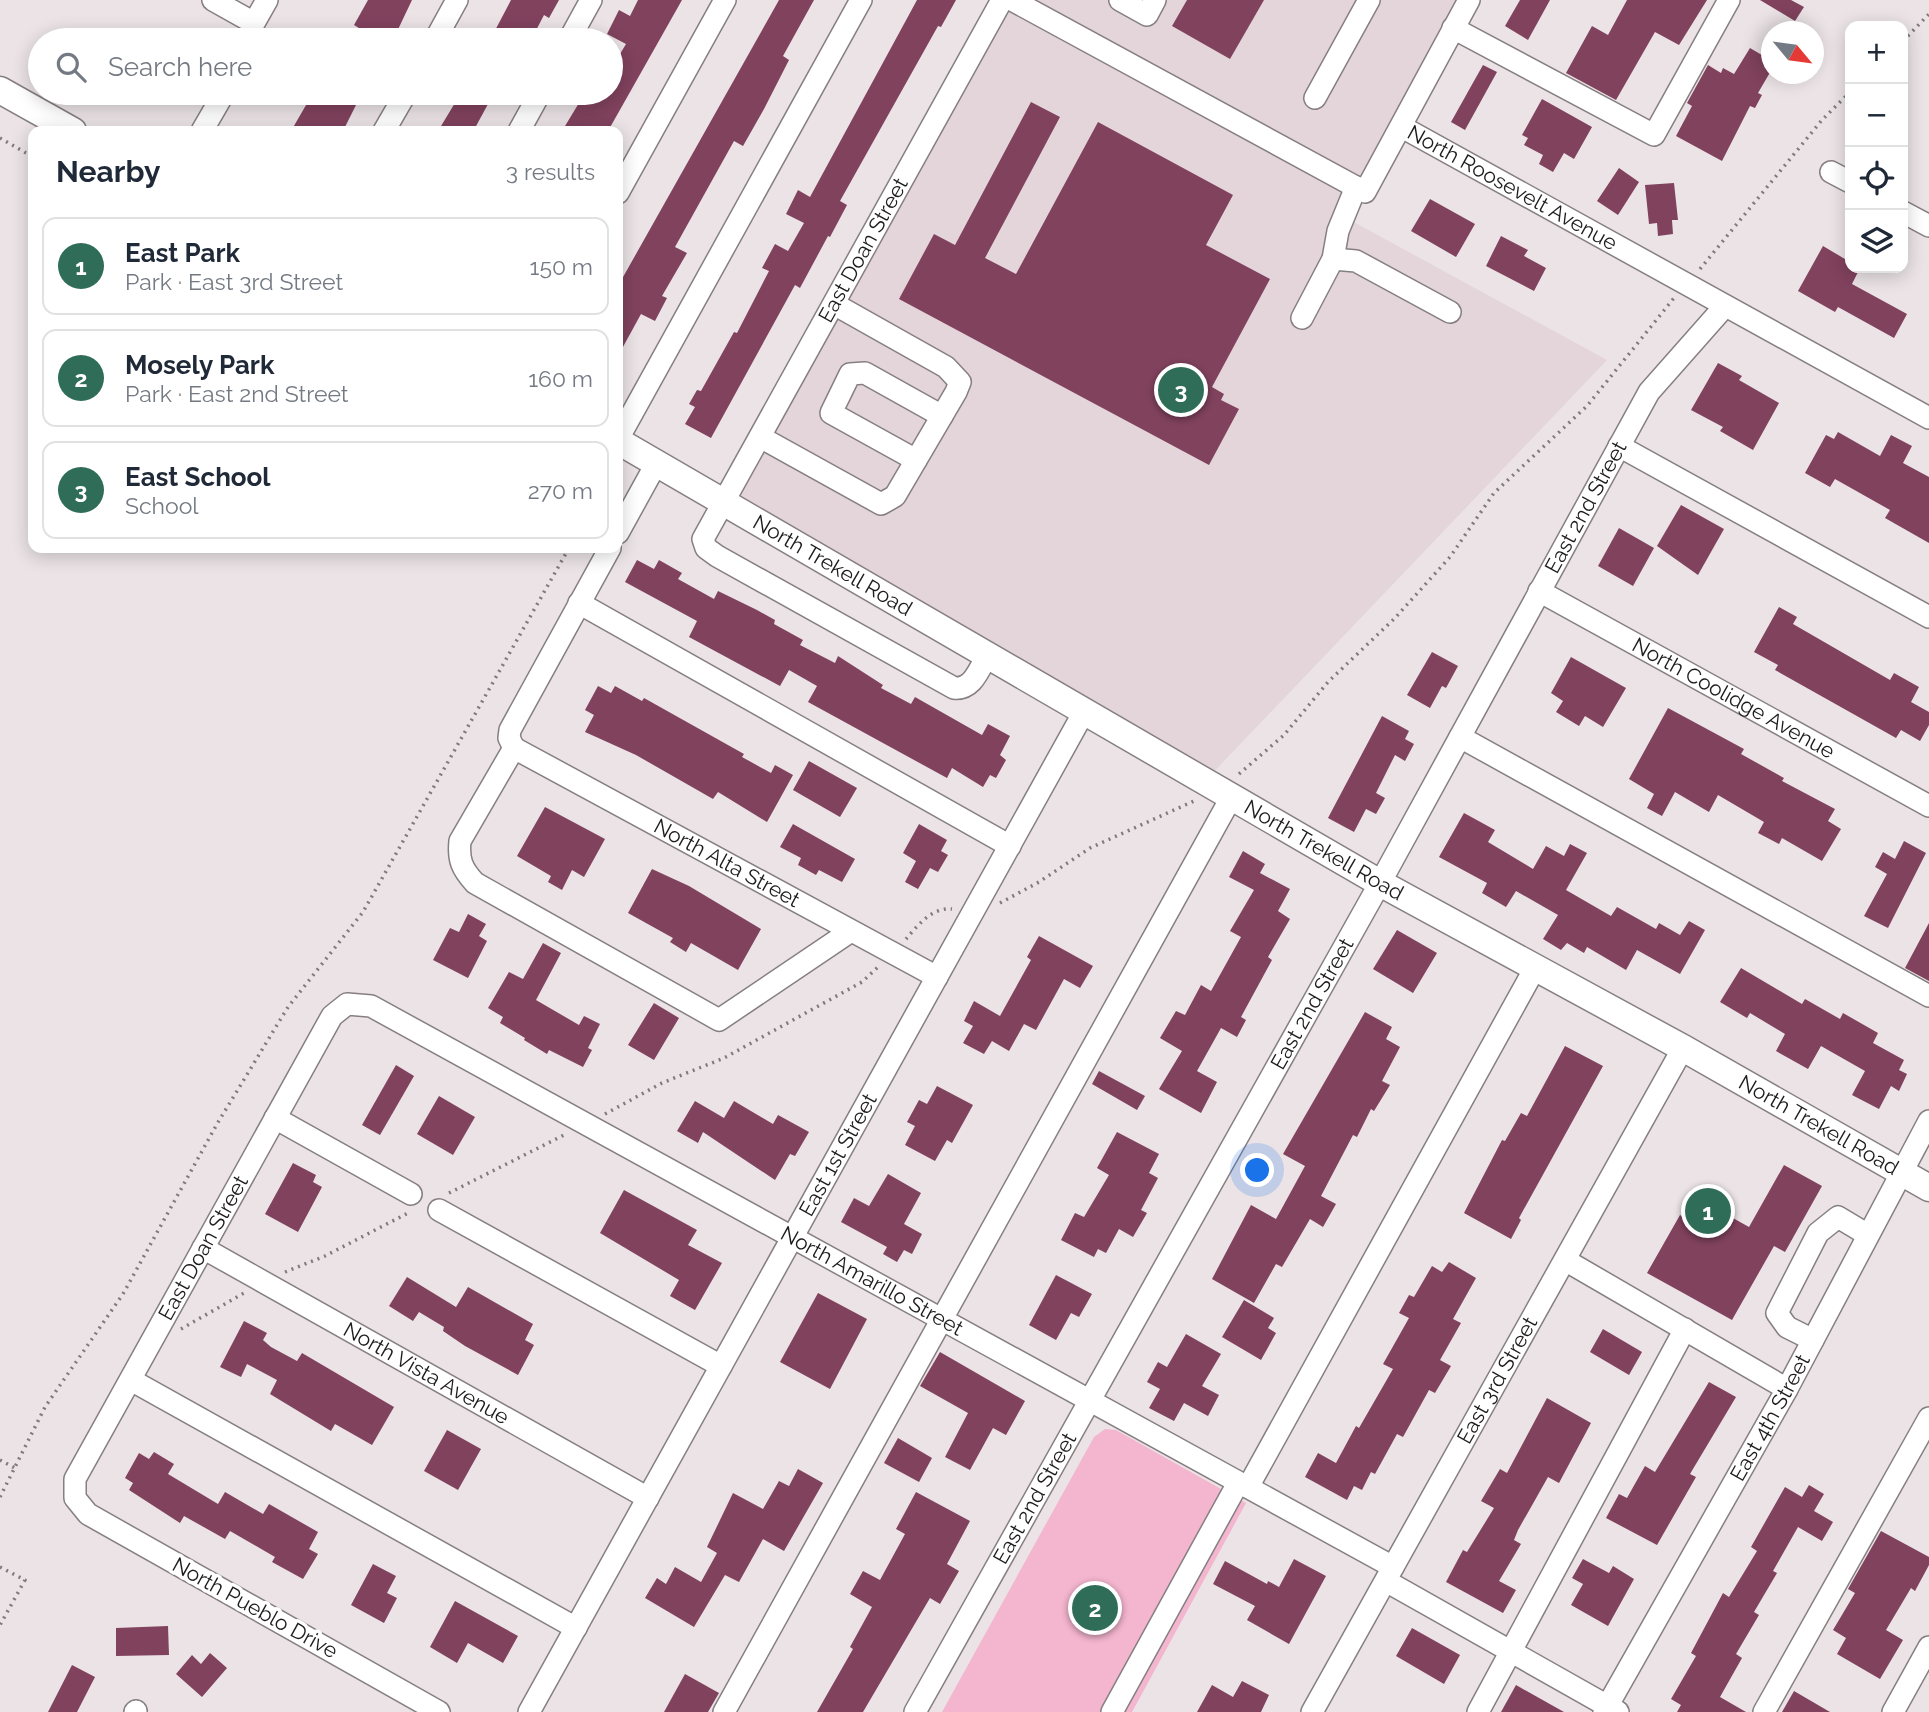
<!DOCTYPE html>
<meta charset="utf-8">
<style>
:root{--surface:#fff;--page:#f2f2f3;--text:#1f2937;--muted:#747a83;--line:#e0e1e3;--accent:#2f6d59}
body{margin:0;font-family:Raleway,sans-serif;background:var(--page);color:var(--text)}
.controls{position:absolute;right:21px;top:21px;display:grid;overflow:hidden;border-radius:14px;box-shadow:0 4px 18px #0003}
.controls button{width:63px;height:63px;display:grid;place-items:center;padding:0;border:0;border-bottom:2px solid var(--line);background:var(--surface);color:var(--text);font:35px sans-serif}
.compass{position:absolute;left:1761px;top:21px;width:63px;height:63px;border-radius:50%;background:var(--surface);box-shadow:0 4px 18px #0003;rotate:119deg}
.you{position:absolute;left:1258px;top:1171px;width:24px;height:24px;margin:-18px;border:5px solid #fff;border-radius:50%;background:#1a73e8;box-shadow:0 0 0 10px #1a73e833}
.badge{display:grid;place-items:center;width:46px;height:46px;border-radius:50%;background:var(--accent);color:#fff;font-size:23px;font-weight:700}
.pin{position:absolute;translate:-50% -50%;border:4px solid #fff;box-shadow:0 2px 7px #0006}
.list{margin:0;padding:0;list-style:none}
h2{display:flex;justify-content:space-between;align-items:center;height:91px;margin:0;padding:0 28px;font-size:30px}
h2 small{font-size:23px;font-weight:400;color:var(--muted)}
.list li{display:grid;grid-template-columns:46px 1fr auto;gap:21px;align-items:center;box-sizing:border-box;height:98px;margin:0 14px 14px;padding:0 14px;border:2px solid var(--line);border-radius:14px}
.list b{display:block;font-size:26px;white-space:nowrap}
.list p{margin:0;font-size:23px;white-space:nowrap;color:var(--muted)}
.list em{font-size:23px;font-style:normal;color:var(--muted)}
.icon{flex:none;width:38px;height:38px;fill:none;stroke:currentColor;stroke-width:2;stroke-linecap:round;stroke-linejoin:round}
.map{position:relative;flex:none;width:1929px;height:1712px;overflow:hidden}
.search{position:absolute;background:var(--surface);box-shadow:0 4px 18px #0003;left:28px;top:28px;width:595px;height:77px;display:flex;align-items:center;gap:18px;box-sizing:border-box;padding:0 24px;border-radius:38px;color:var(--muted);font-size:26px}
.panel{position:absolute;background:var(--surface);box-shadow:0 4px 18px #0003;left:28px;top:126px;width:595px;height:427px;border-radius:14px}
.map>svg:first-child{display:block}
.built{fill:#e4d5da}
.green{fill:#f4b5ce}
.building{fill:#81425e}
.lines{fill:none;stroke-linecap:round;stroke-linejoin:round}
.minor-casing{stroke:#867f81;stroke-width:24}
.major-casing{stroke:#867f81;stroke-width:29}
.path{stroke:#7f7a7c;stroke-width:3.5;stroke-dasharray:2 5;stroke-linecap:butt}
.minor{stroke:#fff;stroke-width:21}
.major{stroke:#fff;stroke-width:26}
.labels{text-anchor:middle;stroke-width:7;stroke-linejoin:round;paint-order:stroke}
.street-label{font-size:21px;fill:#1d1b1c;stroke:#fff}
</style>
<div class="map">
<svg width="1929" height="1712" viewBox="0 0 1929 1712">
<rect width="100%" height="100%" fill="#ebe3e6"/>
<polygon class="built" points="1002,0 1469,0 1350,220 1607,360 1205,781 724,503"/>
<polygon class="green" points="1105,1429 1116,1430 1246,1503 1132,1712 942,1712 1094,1437"/>
<g class="building">
<polygon points="368,0 412,0 393,40 363,40 367,33 354,25"/>
<polygon points="511,0 559,0 549,18 544,15 531,40 490,40"/>
<polygon points="638,0 682,0 608,131 562,131 585,93 611,93 611,69 626,44 607,34 619,10 630,16"/>
<polygon points="779,0 814,0 783,56 789,60 764,109 743,146 734,141 675,247 687,253 662,296 667,298 655,321 641,314 618,356 618,286"/>
<polygon points="917,0 956,0 941,27 938,26 840,201 847,205 830,237 828,236 800,288 795,285 711,438 685,424 695,407 689,404 697,390 701,391 734,332 737,333 769,271 762,268 775,244 788,251 804,223 786,214 798,190 810,197"/>
<polygon points="1187,0 1264,0 1230,59 1172,26"/>
<polygon points="1520,0 1550,0 1528,40 1505,26"/>
<polygon points="1627,0 1707,0 1679,45 1655,32 1616,100 1566,73 1592,26 1608,35"/>
<polygon points="1760,0 1791,0 1804,7 1795,21"/>
<polygon points="1750,48 1772,61 1772,69 1758,93 1762,95 1755,108 1750,106 1722,161 1676,136 1692,106 1687,103 1708,65 1721,73 1723,68 1734,74"/>
<polygon points="1483,65 1497,72 1465,130 1451,122"/>
<polygon points="313,93 362,93 343,131 291,131"/>
<polygon points="461,93 494,93 475,128 481,131 438,131"/>
<polygon points="1542,99 1592,127 1574,159 1564,153 1553,172 1539,164 1543,155 1524,145 1528,138 1522,135"/>
<polygon points="1031,102 1060,117 985,258 1016,274 1098,122 1233,195 1206,245 1270,279 1212,387 1224,394 1221,400 1239,409 1209,465 899,299 934,234 955,245"/>
<polygon points="1619,168 1639,182 1618,215 1597,201"/>
<polygon points="1674,183 1678,220 1672,220 1673,234 1658,236 1657,223 1649,224 1645,185"/>
<polygon points="1430,199 1475,224 1456,257 1411,231"/>
<polygon points="1501,236 1528,250 1524,256 1546,268 1534,291 1486,266"/>
<polygon points="1823,246 1850,262 1850,268 1860,268 1852,284 1907,314 1894,338 1838,307 1835,312 1798,291"/>
<polygon points="1718,363 1742,376 1739,380 1779,403 1753,450 1720,431 1723,427 1691,410"/>
<polygon points="1838,432 1880,456 1891,435 1912,446 1903,463 1929,477 1929,543 1885,518 1890,510 1835,479 1830,487 1805,473 1826,435 1834,439"/>
<polygon points="1681,505 1724,529 1698,575 1657,546"/>
<polygon points="1619,528 1654,548 1633,586 1598,566"/>
<polygon points="637,560 654,569 659,560 682,573 678,579 714,599 718,591 757,610 775,620 774,624 803,640 800,645 835,663 838,656 883,685 881,688 911,704 915,697 982,735 988,724 1010,736 1000,755 1006,760 996,778 990,775 983,787 952,768 947,778 808,702 817,686 789,670 780,686 689,637 697,621 625,582"/>
<polygon points="1779,607 1797,617 1793,624 1890,680 1894,673 1919,687 1911,702 1929,712 1929,725 1920,741 1901,730 1896,738 1775,670 1778,665 1754,652"/>
<polygon points="1432,652 1458,666 1446,688 1442,686 1430,708 1407,695"/>
<polygon points="1571,657 1626,688 1603,727 1585,716 1579,726 1556,712 1563,701 1551,693"/>
<polygon points="598,686 611,693 615,686 642,701 644,698 744,754 742,757 771,773 775,765 793,775 767,822 718,792 713,799 636,755 585,732 594,715 585,710"/>
<polygon points="1668,708 1744,749 1741,754 1784,778 1782,781 1835,809 1828,821 1841,829 1822,861 1782,838 1779,844 1758,833 1764,822 1718,795 1709,812 1675,792 1662,816 1647,808 1654,794 1629,779"/>
<polygon points="1382,716 1409,731 1405,739 1414,744 1405,761 1395,755 1376,793 1385,798 1376,814 1366,809 1354,832 1328,818"/>
<polygon points="809,761 857,788 840,817 793,790"/>
<polygon points="545,807 605,839 584,877 572,870 562,890 548,882 551,876 517,856"/>
<polygon points="1464,813 1495,830 1488,842 1533,869 1546,846 1564,856 1570,844 1587,853 1566,890 1611,916 1617,907 1656,929 1659,923 1680,935 1689,921 1705,930 1680,974 1637,950 1626,970 1587,947 1584,953 1567,943 1561,950 1543,939 1558,915 1516,891 1506,907 1482,893 1487,883 1439,857"/>
<polygon points="793,824 855,859 842,882 819,870 816,875 798,865 801,858 780,847"/>
<polygon points="919,824 947,840 941,851 948,855 938,872 930,868 918,889 905,882 916,861 903,853"/>
<polygon points="1904,841 1926,853 1888,928 1864,916 1887,874 1875,867 1883,852 1895,859"/>
<polygon points="1243,851 1265,864 1260,873 1290,889 1278,911 1290,919 1268,957 1272,960 1241,1017 1246,1020 1237,1037 1221,1028 1197,1071 1217,1082 1201,1113 1159,1089 1182,1051 1160,1038 1176,1011 1185,1015 1201,985 1211,991 1241,937 1230,931 1254,890 1229,877"/>
<polygon points="652,869 689,886 761,929 738,970 691,943 686,952 670,942 673,938 628,913"/>
<polygon points="468,914 486,924 479,936 487,941 468,978 433,960 450,928 459,932"/>
<polygon points="1929,923 1929,981 1905,968"/>
<polygon points="1397,930 1437,953 1413,993 1373,969"/>
<polygon points="1039,936 1093,966 1080,988 1064,979 1036,1030 1024,1024 1009,1051 992,1041 984,1054 963,1043 973,1026 964,1021 974,1001 1000,1016 1031,960 1027,957"/>
<polygon points="543,943 561,953 536,1000 579,1025 584,1016 600,1024 588,1048 592,1050 583,1067 549,1050 547,1054 524,1040 525,1038 500,1023 503,1017 488,1008 509,972 523,979"/>
<polygon points="1741,968 1802,1004 1805,999 1840,1019 1843,1013 1878,1033 1873,1043 1904,1060 1899,1070 1907,1074 1899,1091 1891,1086 1879,1109 1852,1095 1865,1071 1821,1046 1808,1069 1776,1051 1785,1034 1750,1013 1747,1018 1720,1002"/>
<polygon points="654,1003 679,1018 654,1060 628,1045"/>
<polygon points="1365,1012 1392,1027 1386,1039 1400,1047 1382,1081 1390,1085 1374,1111 1371,1109 1357,1137 1353,1135 1321,1196 1336,1204 1323,1227 1310,1219 1282,1267 1276,1264 1254,1303 1212,1279 1251,1205 1276,1219 1305,1166 1283,1154"/>
<polygon points="1565,1046 1603,1066 1519,1218 1521,1220 1511,1239 1464,1213 1502,1140 1505,1141 1521,1113 1527,1116"/>
<polygon points="396,1065 414,1076 380,1135 362,1125"/>
<polygon points="1099,1071 1145,1096 1137,1110 1092,1084"/>
<polygon points="937,1086 973,1105 952,1143 947,1140 935,1161 905,1145 915,1126 907,1122 919,1100 927,1104"/>
<polygon points="439,1096 475,1117 453,1155 417,1134"/>
<polygon points="695,1101 724,1118 734,1101 773,1124 778,1115 809,1132 795,1156 790,1154 775,1180 703,1132 698,1143 677,1131"/>
<polygon points="1117,1132 1159,1154 1149,1173 1158,1178 1141,1210 1147,1213 1133,1237 1119,1229 1106,1253 1098,1249 1094,1257 1061,1240 1075,1213 1084,1217 1109,1175 1097,1168"/>
<polygon points="293,1163 316,1175 313,1182 322,1187 298,1232 265,1214"/>
<polygon points="1784,1165 1822,1186 1785,1252 1774,1246 1732,1320 1647,1273 1680,1215 1703,1228 1715,1208 1749,1227"/>
<polygon points="888,1174 921,1193 904,1224 922,1234 912,1254 904,1250 897,1262 883,1254 887,1247 841,1222 854,1198 869,1206"/>
<polygon points="624,1190 697,1230 688,1245 722,1263 695,1310 670,1296 679,1280 600,1233"/>
<polygon points="1449,1262 1476,1278 1453,1319 1461,1323 1440,1360 1451,1366 1435,1393 1429,1390 1403,1437 1397,1434 1375,1474 1371,1472 1362,1490 1354,1486 1347,1500 1305,1477 1318,1453 1336,1463 1356,1426 1359,1428 1393,1369 1383,1364 1409,1318 1399,1313 1409,1295 1414,1297 1432,1266 1442,1272"/>
<polygon points="1056,1275 1092,1294 1079,1317 1071,1313 1056,1340 1029,1325"/>
<polygon points="407,1277 456,1307 468,1287 533,1324 525,1340 534,1345 518,1375 465,1346 443,1331 444,1327 419,1312 413,1321 389,1306"/>
<polygon points="818,1293 867,1319 830,1389 780,1362"/>
<polygon points="1244,1300 1274,1318 1268,1328 1276,1333 1261,1360 1222,1337"/>
<polygon points="244,1321 267,1333 263,1340 271,1347 297,1361 302,1353 394,1407 372,1445 335,1424 331,1431 270,1394 277,1380 247,1364 241,1377 220,1367"/>
<polygon points="1603,1329 1642,1352 1629,1375 1590,1352"/>
<polygon points="1186,1334 1221,1354 1202,1386 1219,1395 1208,1416 1184,1403 1174,1421 1149,1408 1160,1389 1147,1382 1158,1362 1167,1367"/>
<polygon points="940,1352 1025,1401 1006,1435 993,1428 970,1470 945,1457 968,1413 920,1386"/>
<polygon points="1709,1382 1736,1397 1690,1474 1696,1477 1657,1545 1606,1518 1619,1494 1627,1498 1645,1466 1655,1472"/>
<polygon points="1547,1398 1591,1423 1559,1483 1548,1477 1518,1530 1514,1540 1521,1544 1499,1581 1516,1590 1503,1613 1446,1582 1463,1550 1467,1552 1494,1508 1481,1501 1500,1469 1507,1473"/>
<polygon points="447,1430 481,1449 458,1490 424,1471"/>
<polygon points="898,1438 932,1458 919,1482 884,1463"/>
<polygon points="154,1452 174,1464 168,1474 218,1504 225,1492 263,1514 269,1504 318,1532 309,1549 318,1554 303,1579 272,1562 275,1557 230,1531 225,1539 184,1516 180,1523 129,1490 133,1483 125,1478 139,1453 149,1459"/>
<polygon points="798,1469 823,1483 784,1551 763,1539 739,1582 725,1575 694,1627 645,1598 657,1578 666,1584 675,1567 701,1582 717,1553 707,1547 733,1493 763,1509 779,1481 789,1486"/>
<polygon points="1809,1485 1824,1494 1814,1511 1833,1522 1822,1541 1798,1527 1773,1571 1777,1573 1754,1612 1759,1615 1736,1654 1742,1658 1720,1697 1746,1712 1677,1712 1681,1705 1671,1699 1696,1656 1691,1653 1723,1593 1729,1597 1757,1551 1751,1547 1785,1487 1802,1497"/>
<polygon points="916,1492 970,1521 947,1564 959,1571 940,1604 930,1598 863,1712 817,1712 853,1649 850,1647 872,1607 850,1594 863,1571 880,1580 905,1534 896,1529"/>
<polygon points="1881,1531 1929,1557 1929,1565 1915,1591 1911,1588 1886,1630 1903,1640 1880,1679 1837,1654 1846,1638 1833,1630 1855,1593 1848,1589"/>
<polygon points="1294,1559 1326,1576 1289,1644 1247,1620 1255,1606 1213,1584 1225,1561 1267,1584 1268,1581 1279,1587"/>
<polygon points="1583,1559 1609,1573 1613,1566 1634,1579 1608,1626 1571,1605 1583,1584 1572,1578"/>
<polygon points="373,1564 396,1576 387,1593 397,1598 384,1623 351,1605"/>
<polygon points="455,1601 518,1636 503,1663 468,1643 457,1663 430,1647"/>
<polygon points="168,1626 169,1655 116,1656 116,1628"/>
<polygon points="1412,1628 1460,1655 1444,1684 1396,1656"/>
<polygon points="210,1653 227,1668 202,1697 176,1674 192,1655 201,1664"/>
<polygon points="72,1665 95,1677 77,1712 48,1712"/>
<polygon points="685,1674 719,1693 708,1712 664,1712"/>
<polygon points="1242,1681 1269,1695 1261,1712 1197,1712 1212,1685 1233,1697"/>
<polygon points="1516,1685 1564,1712 1501,1712"/>
<polygon points="1794,1691 1830,1712 1782,1712"/>
</g>
<g class="lines">
<g class="minor-casing">
<g id="minor">
<polyline points="213,0 254,23 267,0"/>
<polyline points="1012,0 1365,192 1469,0"/>
<polyline points="1120,0 1147,15 1155,0"/>
<polyline points="1453,28 1654,135 1729,0"/>
<polyline points="435,40 457,0"/>
<polyline points="569,40 591,0"/>
<polyline points="1315,98 1369,0"/>
<path id="s1" d="M1402,127l527,291"/>
<polyline points="202,131 224,93"/>
<polyline points="384,131 406,93"/>
<polyline points="519,131 540,93"/>
<polyline points="1831,172 1850,182"/>
<polyline points="618,193 725,0"/>
<polyline points="1903,212 1929,226"/>
<polyline points="1333,259 1356,261 1450,312"/>
<polyline points="1302,318 1333,259 1338,231 1356,187"/>
<polyline points="760,437 881,504 895,496 956,392 960,382 946,367 834,304"/>
<polyline points="618,439 861,0"/>
<polyline points="1619,446 1929,617"/>
<polyline points="916,460 831,413 850,374 865,373 942,416"/>
<polyline points="618,533 656,464"/>
<path id="s2" d="M1539,591l390,215"/>
<polyline points="579,603 1010,846"/>
<path id="s3" d="M988,654c-9,15 -15,36 -34,34l-237,-132 -11,-8 -3,-9 299,-539"/>
<polyline points="1460,737 1929,996"/>
<path d="M514,748l-54,93c-2,19 2,28 15,42l244,137 132,-89"/>
<path id="s4" d="M514,748l423,229"/>
<polyline points="514,748 509,738 510,730 610,548"/>
<polyline points="275,1118 411,1194"/>
<polyline points="439,1210 721,1366"/>
<path id="s5" d="M203,1248l445,250"/>
<polyline points="1565,1260 1787,1389"/>
<polyline points="1813,1340 1787,1327 1777,1313 1818,1233 1838,1217 1868,1235"/>
<polyline points="131,1380 576,1628"/>
<polyline points="1248,1487 1535,968"/>
<polyline points="1386,1581 1618,1712"/>
<polyline points="135,1712 136,1711"/>
<path id="s6" d="M439,1712l-351,-198 -13,-16v-19l257,-463 15,-12 24,2 1022,561"/>
<path id="s7" d="M529,1712l556,-1002"/>
<polyline points="724,1712 1232,796"/>
<path id="s8" d="M915,1712l465,-829 269,-491 76,-86"/>
<polyline points="1112,1712 1238,1483"/>
<path id="s9" d="M1312,1712l371,-664"/>
<polyline points="1478,1712 1685,1329"/>
<path id="s10" d="M1604,1712l183,-323 142,-268"/>
<polyline points="1764,1712 1929,1418"/>
<polyline points="1893,1712 1929,1647"/>
</g>
</g>
<g class="major-casing">
<g id="major">
<polyline points="0,90 73,131"/>
<path id="s11" d="M618,441l762,442 303,165 246,140"/>
</g>
</g>
<g class="path">
<polyline points="1903,41 1929,14"/>
<polyline points="0,138 33,157"/>
<polyline points="1700,269 1822,120 1850,92"/>
<polyline points="1239,774 1284,735 1328,682 1395,618 1450,557 1494,493 1587,406 1674,298"/>
<polyline points="1000,903 1039,882 1090,848 1194,801"/>
<path d="M906,939c12,-14 26,-32 46,-30"/>
<polyline points="605,1114 662,1083 724,1058 862,982 878,967"/>
<polyline points="449,1193 564,1135"/>
<polyline points="285,1272 325,1256 408,1213"/>
<polyline points="181,1329 244,1293"/>
<polyline points="0,1460 15,1468"/>
<polyline points="0,1497 45,1407 123,1294 217,1124 288,1007 363,912 569,548"/>
<polyline points="0,1567 25,1580 0,1625"/>
</g>
<use href="#minor" class="minor"/>
<use href="#major" class="major"/>
</g>
<g class="labels">
<g class="street-label">
<text dy="7" stroke="none"><textPath href="#s1" startOffset="126">North Roosevelt Avenue</textPath></text>
<text dy="7" stroke="none"><textPath href="#s3" startOffset="676">East Doan Street</textPath></text>
<text dy="7" stroke="none"><textPath href="#s8" startOffset="1379">East 2nd Street</textPath></text>
<text dy="7" stroke="none"><textPath href="#s11" startOffset="248">North Trekell Road</textPath></text>
<text dy="7" stroke="none"><textPath href="#s2" startOffset="222">North Coolidge Avenue</textPath></text>
<text dy="7" stroke="none"><textPath href="#s11" startOffset="816">North Trekell Road</textPath></text>
<text dy="7" stroke="none"><textPath href="#s4" startOffset="242">North Alta Street</textPath></text>
<text dy="7" stroke="none"><textPath href="#s8" startOffset="812">East 2nd Street</textPath></text>
<text dy="7" stroke="none"><textPath href="#s11" startOffset="1382">North Trekell Road</textPath></text>
<text dy="7" stroke="none"><textPath href="#s7" startOffset="637">East 1st Street</textPath></text>
<text dy="7" stroke="none"><textPath href="#s6" startOffset="707">East Doan Street</textPath></text>
<text dy="7" stroke="none"><textPath href="#s6" startOffset="1587">North Amarillo Street</textPath></text>
<text dy="7" stroke="none"><textPath href="#s5" startOffset="256">North Vista Avenue</textPath></text>
<text dy="7" stroke="none"><textPath href="#s9" startOffset="380">East 3rd Street</textPath></text>
<text dy="7" stroke="none"><textPath href="#s10" startOffset="338">East 4th Street</textPath></text>
<text dy="7" stroke="none"><textPath href="#s8" startOffset="245">East 2nd Street</textPath></text>
<text transform="translate(255 1608) rotate(29)" y="7">North Pueblo Drive</text>
</g>
</g>
</svg>
<div class="controls">
<button>+</button>
<button>−</button>
<button><svg class="icon" aria-label="locate" viewBox="0 0 24 24"><circle cx="12" cy="12" r="6"/><path d="M12 2v4M12 18v4M2 12h4M18 12h4"/></svg></button>
<button><svg class="icon" aria-label="layers" viewBox="0 0 24 24"><path d="M12 4l9 5-9 5-9-5zM3 14l9 5 9-5"/></svg></button>
</div>
<svg class="compass" viewBox="-18 -18 36 36"><path d="M0-13l5 13h-10z" fill="#e53935"/><path d="M0 13l5-13h-10z" fill="#747a83"/></svg>
<div class="you"></div>
<div class="pin badge" style="left:1708px;top:1211px">1</div>
<div class="pin badge" style="left:1095px;top:1608px">2</div>
<div class="pin badge" style="left:1181px;top:390px">3</div>
<div class="search"><svg class="icon" aria-label="search" viewBox="0 0 24 24"><circle cx="10" cy="10" r="6"/><path d="M15 15l6 6"/></svg>Search here</div>
<section class="panel">
<h2>Nearby<small>3 results</small></h2>
<ul class="list">
<li><span class="badge">1</span><div><b>East Park</b><p>Park · East 3rd Street</p></div><em>150 m</em></li>
<li><span class="badge">2</span><div><b>Mosely Park</b><p>Park · East 2nd Street</p></div><em>160 m</em></li>
<li><span class="badge">3</span><div><b>East School</b><p>School</p></div><em>270 m</em></li>
</ul>
</section>
</div>
